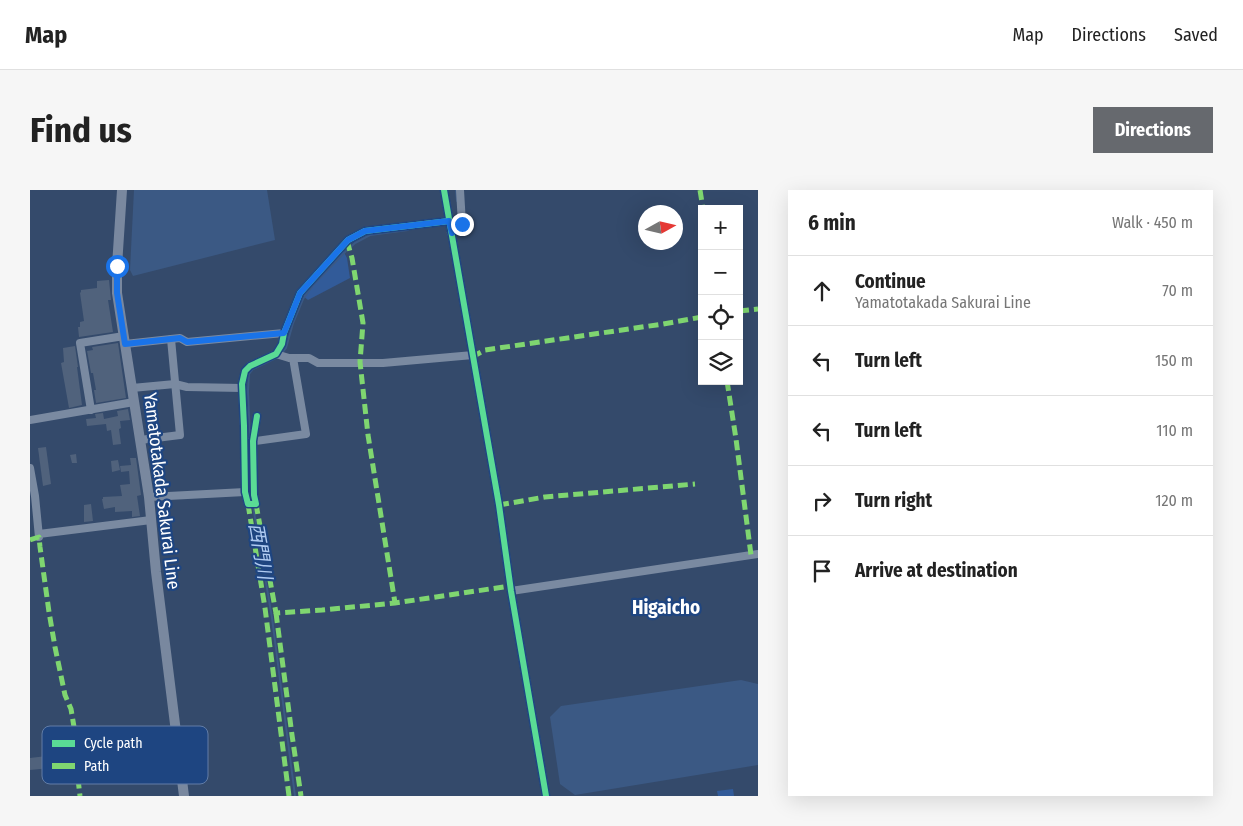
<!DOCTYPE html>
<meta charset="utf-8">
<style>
:root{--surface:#fff;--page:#f6f6f6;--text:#222;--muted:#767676;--line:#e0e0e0;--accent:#66696e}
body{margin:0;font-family:"Fira Sans Condensed","Noto Sans JP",sans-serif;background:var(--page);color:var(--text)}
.controls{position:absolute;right:15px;top:15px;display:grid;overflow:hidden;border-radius:0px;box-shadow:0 5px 20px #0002}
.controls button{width:45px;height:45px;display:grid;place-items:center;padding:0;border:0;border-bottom:1px solid var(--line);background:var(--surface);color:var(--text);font:25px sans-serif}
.compass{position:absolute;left:608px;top:15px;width:45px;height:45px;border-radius:50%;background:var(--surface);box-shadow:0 5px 20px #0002;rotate:82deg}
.stop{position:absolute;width:15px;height:15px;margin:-11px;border:4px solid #1a73e8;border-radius:50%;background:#fff}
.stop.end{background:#1a73e8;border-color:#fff;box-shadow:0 1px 5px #0008}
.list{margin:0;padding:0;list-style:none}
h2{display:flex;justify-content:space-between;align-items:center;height:65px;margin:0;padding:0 20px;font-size:21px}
h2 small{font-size:16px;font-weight:400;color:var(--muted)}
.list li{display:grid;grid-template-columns:32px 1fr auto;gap:15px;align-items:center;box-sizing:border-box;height:70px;padding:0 20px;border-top:1px solid var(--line)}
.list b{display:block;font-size:19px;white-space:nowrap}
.list p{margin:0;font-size:16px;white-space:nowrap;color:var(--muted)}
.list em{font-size:16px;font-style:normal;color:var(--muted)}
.icon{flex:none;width:28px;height:28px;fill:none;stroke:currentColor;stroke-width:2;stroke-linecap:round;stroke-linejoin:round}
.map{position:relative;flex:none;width:728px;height:606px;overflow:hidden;border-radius:0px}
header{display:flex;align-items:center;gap:30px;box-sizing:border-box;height:70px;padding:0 25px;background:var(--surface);border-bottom:1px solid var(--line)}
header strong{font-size:24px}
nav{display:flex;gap:28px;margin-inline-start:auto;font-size:18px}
.intro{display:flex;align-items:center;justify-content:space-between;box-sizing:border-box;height:120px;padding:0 30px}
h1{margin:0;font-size:35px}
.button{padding:12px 22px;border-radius:0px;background:var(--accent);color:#fff;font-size:18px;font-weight:700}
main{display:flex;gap:30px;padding:0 30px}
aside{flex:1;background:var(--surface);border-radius:0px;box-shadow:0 5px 20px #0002}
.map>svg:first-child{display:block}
.green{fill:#325b99}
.water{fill:#3b5984}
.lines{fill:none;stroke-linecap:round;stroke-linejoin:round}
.stream{stroke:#3b5984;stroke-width:2}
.building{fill:#50627c}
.minor{stroke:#7a8aa1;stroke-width:8}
.major{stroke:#79889f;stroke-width:10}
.quiet{stroke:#7fd670;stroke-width:5;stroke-dasharray:10 5;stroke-linecap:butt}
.cycleway-casing{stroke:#1e4581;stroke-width:9}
.cycleway{stroke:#5adb95;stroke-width:6}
.route{stroke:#1a73e8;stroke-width:6}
.labels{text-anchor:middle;stroke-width:4.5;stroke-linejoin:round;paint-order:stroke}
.street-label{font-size:18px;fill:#fff;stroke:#1e4581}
.water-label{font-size:19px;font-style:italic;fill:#afcaf1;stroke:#1e4581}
.neighbourhood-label{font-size:19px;font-weight:bold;fill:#fff;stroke:#1e4581}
.key{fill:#1e4581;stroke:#627da7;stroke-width:1}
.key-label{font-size:14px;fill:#fff}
</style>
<header>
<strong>Map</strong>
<nav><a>Map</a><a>Directions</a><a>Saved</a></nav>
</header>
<div class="intro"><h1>Find us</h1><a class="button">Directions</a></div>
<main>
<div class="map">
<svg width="728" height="606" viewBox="0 0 728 606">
<rect width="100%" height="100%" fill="#344a6b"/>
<g class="green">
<polygon points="310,55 317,68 320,88 278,110 267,101"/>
<polygon points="703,599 704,606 688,606 687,601"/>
</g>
<g class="water">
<polygon points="104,0 237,0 245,50 103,86 100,80"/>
<polygon points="711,490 728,494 728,575 545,605 530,594 520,527 531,516"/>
</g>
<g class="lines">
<g class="stream">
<polyline points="426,0 427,11"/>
<polyline points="422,33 425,32 428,24"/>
<polyline points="252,163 256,158 263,133 273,109 284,94 316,61 325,53 340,45 378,40"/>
<polyline points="220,249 218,201 219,184 223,179 248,167"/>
<polyline points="223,316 242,428 265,606"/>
</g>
</g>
<g class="building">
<polygon points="79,90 81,110 78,110 83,142 49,147 48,137 50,137 50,132 54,131 50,103 51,102 51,100 67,98 67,91"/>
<polygon points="88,153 96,208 66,213 64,200 66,200 63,183 61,183 57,161 63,160 62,157"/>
<polygon points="45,156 48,177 47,177 52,215 39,218 31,173 34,172 33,158"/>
<polygon points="98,219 100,230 90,231 91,238 89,239 91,254 83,255 81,240 77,241 76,234 57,236 56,229 66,228 65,224 73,223 74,229 88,226 87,221"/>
<polygon points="16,257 21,294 13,296 8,258"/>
<polygon points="46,264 47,273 42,273 40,265"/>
<polygon points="100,268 106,268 111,305 107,306 110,326 102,327 102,321 85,322 85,317 74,319 72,309 73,309 73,307 92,306 90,295 100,294 99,281 91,282 90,276 101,275"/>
<polygon points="88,270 90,280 82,282 81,271"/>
<polygon points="61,314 63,331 54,332 54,315"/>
<polygon points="137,547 139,563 142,563 143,578 81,585 79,565 41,570 41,576 0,580 0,568 50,562 49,556"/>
</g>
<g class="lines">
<g class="minor">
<polyline points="414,0 469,315 481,401 516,606"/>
<polyline points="421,43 432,34 430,0"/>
<polyline points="95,154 150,148 157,152 254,143"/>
<polyline points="246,164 259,168 279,168 288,173 353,173 443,165"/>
<polyline points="102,198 145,194 157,197 212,198"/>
<polyline points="61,220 50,153 94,146"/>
<polyline points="227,226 223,251 224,305 226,314 218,314 215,302 214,236 212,194 215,181 220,176 246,164 252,154 254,143 270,103 318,50 335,41 419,31"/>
<polyline points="0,230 104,212"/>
<polyline points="110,250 150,245 141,149"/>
<polyline points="218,252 276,244 263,168"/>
<polyline points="0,278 5,306 9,347"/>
<polyline points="119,307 215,302"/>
<polyline points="9,344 121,330"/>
<polyline points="481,401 728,364"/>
</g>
<polyline class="major" points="92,0 87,76 87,103 119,307 126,382 154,606"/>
<g class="quiet">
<polyline points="670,0 673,19"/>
<polyline points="317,51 322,68 333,133 330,172 338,245 365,413"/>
<polyline points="709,121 728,119"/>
<polyline points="442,167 455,160 633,134 672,127"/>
<polyline points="697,191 706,249 721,365"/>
<polyline points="218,314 235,418 259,606"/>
<polyline points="226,314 246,423 292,420 365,413 480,396"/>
<polyline points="469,315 515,307 665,294"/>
<polyline points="0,350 9,347 10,357 19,422 25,457 35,505 41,519 44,537 46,572 50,606"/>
<polyline points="246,423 262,545 271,606"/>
</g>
<g class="cycleway-casing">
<g id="cycleway">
<polyline points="414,0 469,315 481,401 516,606"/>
<polyline points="227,226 223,251 224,305 226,314 218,314 215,302 214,236 212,194 215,181 220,176 246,164 252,154 254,143 270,103 318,50 335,41 419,31"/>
</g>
</g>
<use href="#cycleway" class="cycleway"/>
</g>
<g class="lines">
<polyline class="route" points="87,76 87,103 95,154 150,148 157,152 254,143 270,103 318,50 335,41 419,31 422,43 432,34"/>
</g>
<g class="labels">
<g class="street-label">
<text transform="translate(132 301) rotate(83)" y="6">Yamatotakada Sakurai Line</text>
</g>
<g class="water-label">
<text transform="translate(231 361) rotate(80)" y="7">西門川</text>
</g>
<g class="neighbourhood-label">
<text x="636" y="424">Higaicho</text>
</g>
</g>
<rect x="12" y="536" width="166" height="58" rx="8" class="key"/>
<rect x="22" y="550" width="23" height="7" fill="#5adb95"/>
<rect x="22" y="573" width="23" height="6" fill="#7fd670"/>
<g class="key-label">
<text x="54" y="558">Cycle path</text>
<text x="54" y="581">Path</text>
</g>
</svg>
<div class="controls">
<button>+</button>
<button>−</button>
<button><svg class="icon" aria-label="locate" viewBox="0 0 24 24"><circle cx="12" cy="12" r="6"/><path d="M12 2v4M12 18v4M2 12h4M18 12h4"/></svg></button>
<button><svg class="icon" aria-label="layers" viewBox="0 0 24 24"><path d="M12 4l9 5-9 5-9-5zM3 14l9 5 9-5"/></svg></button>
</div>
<svg class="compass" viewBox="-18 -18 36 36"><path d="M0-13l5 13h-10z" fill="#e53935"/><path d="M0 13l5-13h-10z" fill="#767676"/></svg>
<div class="stop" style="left:87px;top:76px"></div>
<div class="stop end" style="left:432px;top:34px"></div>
</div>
<aside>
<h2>6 min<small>Walk · 450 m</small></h2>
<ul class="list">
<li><svg class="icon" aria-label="ahead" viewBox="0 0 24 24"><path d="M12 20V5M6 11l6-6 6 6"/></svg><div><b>Continue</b><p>Yamatotakada Sakurai Line</p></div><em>70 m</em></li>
<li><svg class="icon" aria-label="left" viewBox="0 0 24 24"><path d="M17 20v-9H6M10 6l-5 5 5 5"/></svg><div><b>Turn left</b></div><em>150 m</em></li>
<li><svg class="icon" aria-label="left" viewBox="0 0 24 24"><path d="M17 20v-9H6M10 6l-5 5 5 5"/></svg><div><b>Turn left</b></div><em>110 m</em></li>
<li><svg class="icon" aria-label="right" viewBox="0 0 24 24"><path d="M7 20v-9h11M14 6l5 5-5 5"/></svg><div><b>Turn right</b></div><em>120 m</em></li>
<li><svg class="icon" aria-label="arrive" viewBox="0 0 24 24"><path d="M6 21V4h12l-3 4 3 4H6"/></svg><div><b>Arrive at destination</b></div></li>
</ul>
</aside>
</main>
